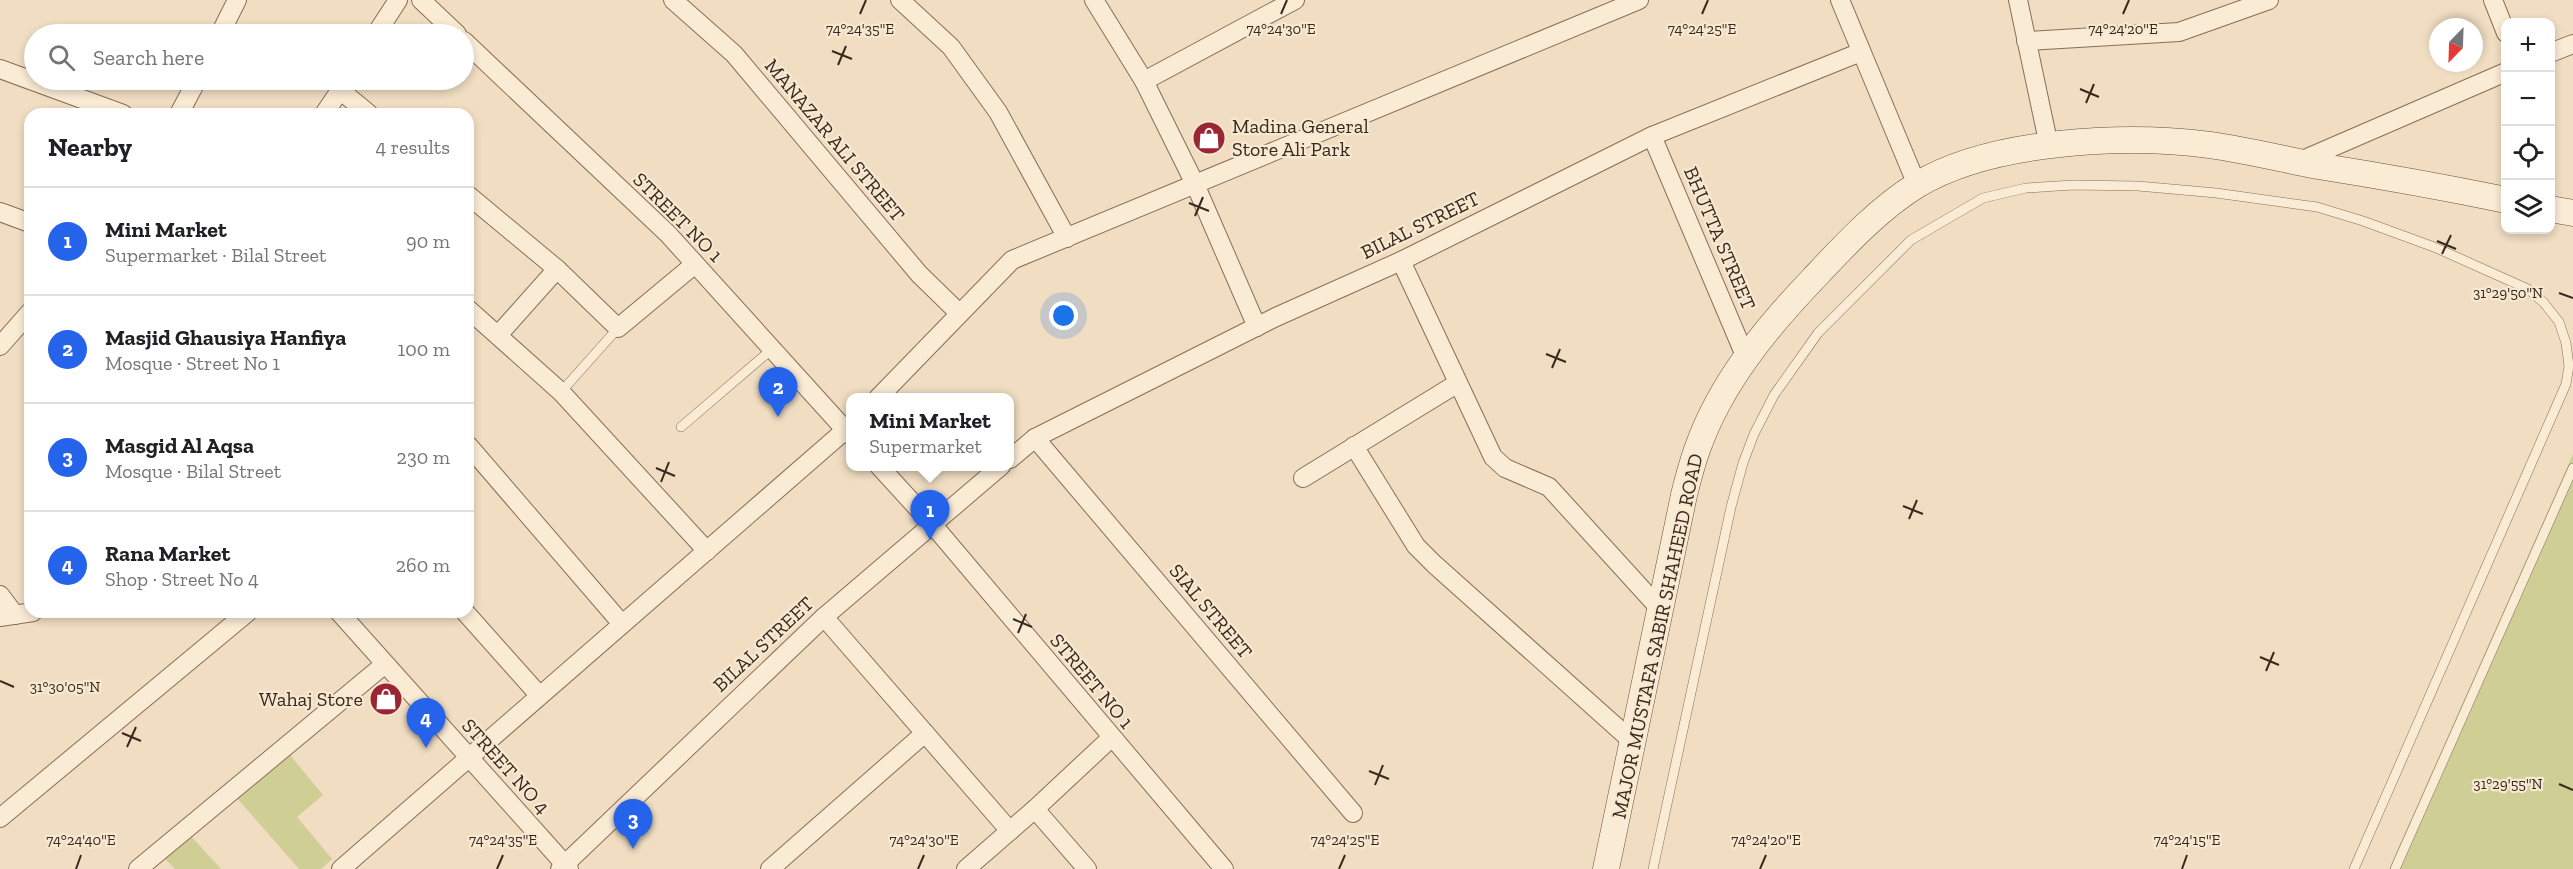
<!DOCTYPE html>
<meta charset="utf-8">
<style>
:root{--surface:#fff;--page:#f6f6f6;--text:#202124;--muted:#757577;--line:#e0e0e0;--accent:#2563eb}
body{margin:0;font-family:"Zilla Slab",serif;background:var(--page);color:var(--text)}
.controls{position:absolute;right:18px;top:18px;display:grid;overflow:hidden;border-radius:12px;box-shadow:0 3px 9px #0003}
.controls button{width:54px;height:54px;display:grid;place-items:center;padding:0;border:0;border-bottom:2px solid var(--line);background:var(--surface);color:var(--text);font:30px sans-serif}
.compass{position:absolute;left:2429px;top:18px;width:54px;height:54px;border-radius:50%;background:var(--surface);box-shadow:0 3px 9px #0003;rotate:203deg}
.you{position:absolute;left:1064px;top:316px;width:21px;height:21px;margin:-15px;border:4px solid #fff;border-radius:50%;background:#1a73e8;box-shadow:0 0 0 9px #1a73e833}
.badge{display:grid;place-items:center;width:39px;height:39px;border-radius:50%;background:var(--accent);color:#fff;font-size:20px;font-weight:700}
.pin{position:absolute;translate:-50% -50px;filter:drop-shadow(0 2px 3px #0008)}
.pin::after{content:'';position:absolute;top:32px;width:21px;height:18px;background:inherit;clip-path:polygon(0 0,100% 0,50% 100%)}
.popup{position:absolute;left:846px;top:393px;width:168px;height:78px;box-sizing:border-box;display:grid;place-content:center;border-radius:12px;background:var(--surface);filter:drop-shadow(0 2px 4px #0005);font-size:20px;white-space:nowrap;color:var(--muted)}
.popup b{font-size:22px;color:var(--text)}
.popup::after{content:'';position:absolute;left:50%;top:100%;margin-left:-12px;border:12px solid transparent;border-top-color:var(--surface)}
.list{margin:0;padding:0;list-style:none}
h2{display:flex;justify-content:space-between;align-items:center;height:78px;margin:0;padding:0 24px;font-size:26px}
h2 small{font-size:20px;font-weight:400;color:var(--muted)}
.list li{display:grid;grid-template-columns:39px 1fr auto;gap:18px;align-items:center;box-sizing:border-box;height:108px;padding:0 24px;border-top:2px solid var(--line)}
.list b{display:block;font-size:22px;white-space:nowrap}
.list p{margin:0;font-size:20px;white-space:nowrap;color:var(--muted)}
.list em{font-size:20px;font-style:normal;color:var(--muted)}
.icon{flex:none;width:33px;height:33px;fill:none;stroke:currentColor;stroke-width:2;stroke-linecap:round;stroke-linejoin:round}
.map{position:relative;flex:none;width:2573px;height:869px;overflow:hidden}
.search{position:absolute;background:var(--surface);box-shadow:0 3px 9px #0003;left:24px;top:24px;width:450px;height:66px;display:flex;align-items:center;gap:15px;box-sizing:border-box;padding:0 21px;border-radius:33px;color:var(--muted);font-size:22px}
.panel{position:absolute;background:var(--surface);box-shadow:0 3px 9px #0003;left:24px;top:108px;width:450px;height:510px;border-radius:18px}
.map>svg:first-child{display:block}
.green{fill:#cece95}
.lines{fill:none;stroke-linecap:round;stroke-linejoin:round}
.lane-casing{stroke:#8a6d58;stroke-width:10}
.street-casing{stroke:#8a6d58;stroke-width:20}
.secondary-casing{stroke:#6c4f3b;stroke-width:27}
.lane{stroke:#faebd5;stroke-width:9}
.street{stroke:#faebd5;stroke-width:18}
.secondary{stroke:#faebd5;stroke-width:26}
.ticks{fill:none;stroke:#39281d;stroke-width:2}
.labels{text-anchor:middle;stroke-width:4.5;stroke-linejoin:round;paint-order:stroke}
.poi-label{font-size:20px;fill:#39281d;stroke:#f7e8d1;text-anchor:start}
.street-label{font-size:20px;fill:#39281d;stroke:#f7e8d1}
.ticks-label{font-size:15px;text-anchor:middle;fill:#39281d;stroke:#f7e8d1;stroke-width:4.5;stroke-linejoin:round;paint-order:stroke}
</style>
<div class="map">
<svg width="2573" height="869" viewBox="0 0 2573 869">
<rect width="100%" height="100%" fill="#f0ddc2"/>
<g class="green">
<polygon points="2573,454 2573,869 2389,869"/>
<polygon points="290,755 323,795 297,817 332,859 321,869 299,869 237,798"/>
<polygon points="189,834 221,869 175,869 164,858"/>
</g>
<g class="lines">
<g class="lane-casing">
<g id="lane">
<polyline points="561,392 618,328"/>
<polyline points="681,427 772,349"/>
<polyline points="1653,869 1731,507 1743,463 1754,434 1774,395 1818,333 1911,240 1983,198 2026,188 2073,185 2138,186 2216,193 2317,207 2363,221 2434,247 2528,289 2544,303 2559,322 2566,343 2569,366 2566,384 2354,869"/>
<polyline points="2395,869 2573,468"/>
</g>
</g>
<g class="street-casing">
<g id="street">
<polyline points="421,0 457,34"/>
<polyline points="673,0 734,54 919,274 959,313"/>
<polyline points="900,0 951,47 998,112 1067,238"/>
<polyline points="1094,0 1144,81"/>
<polyline points="1840,0 1917,185"/>
<polyline points="2018,0 2049,146"/>
<polyline points="2493,0 2506,33"/>
<polyline points="220,34 237,0"/>
<polyline points="376,34 398,0"/>
<polyline points="464,41 668,234 850,435"/>
<polyline points="2026,41 2179,32 2269,0"/>
<polyline points="2550,53 2573,44"/>
<polyline points="0,69 123,114"/>
<polyline points="340,90 369,114"/>
<polyline points="179,114 197,80"/>
<polyline points="324,114 347,80"/>
<polyline points="1652,136 1746,358"/>
<polyline points="2298,162 2506,72"/>
<polyline points="468,195 557,269 618,328 695,264"/>
<polyline points="0,212 30,223"/>
<polyline points="1401,261 1493,457 1505,468 1549,487 1660,609"/>
<polyline points="468,309 561,392 707,551"/>
<polyline points="1257,327 1195,184 1144,81 1295,0"/>
<polyline points="499,334 557,269"/>
<polyline points="0,346 30,312"/>
<polyline points="878,398 1012,260 1639,0"/>
<polyline points="1035,438 1353,813"/>
<polyline points="468,445 622,624"/>
<polyline points="1354,446 1416,546 1434,564 1632,741"/>
<polyline points="1010,459 1035,438 1276,317 1401,261 1652,136 1861,52"/>
<polyline points="879,466 933,525 1224,869"/>
<polyline points="1303,478 1458,383"/>
<polyline points="0,595 15,615"/>
<polyline points="339,612 569,869"/>
<polyline points="465,612 539,695"/>
<polyline points="0,617 33,612"/>
<polyline points="824,617 1010,831"/>
<polyline points="0,818 248,612"/>
<polyline points="138,869 385,664"/>
<polyline points="341,869 850,426"/>
<polyline points="560,869 824,617 1001,466"/>
<polyline points="770,869 925,733"/>
<polyline points="966,869 1035,809"/>
<polyline points="1087,869 1035,809 1111,738"/>
</g>
</g>
<g class="secondary-casing">
<g id="secondary">
<polyline points="2550,209 2573,213"/>
<path d="M1606,869l78,-374c4,-16 8,-32 14,-48 23,-64 68,-119 115,-168 31,-33 65,-70 104,-94 74,-45 208,-51 293,-40 36,5 72,14 108,21 63,10 125,21 188,34"/>
</g>
</g>
<use href="#lane" class="lane"/>
<use href="#street" class="street"/>
<use href="#secondary" class="secondary"/>
</g>
<path class="ticks" d="M860,14l6,-14M1281,14l6,-14M1702,14l6,-14M2123,14l6,-14M832,51l20,8M838,65l8,-19M2080,89l19,8M2086,103l8,-19M1189,203l20,8M1195,216l8,-19M2437,241l19,8M2442,254l9,-19M2559,293l14,5M1546,354l20,8M1552,368l8,-19M656,468l19,8M661,482l8,-20M1903,506l20,8M1909,519l8,-19M1013,619l19,8M1018,633l8,-19M2260,657l19,8M2266,671l8,-19M0,681l14,6M122,733l19,8M127,747l9,-20M1369,771l20,8M2559,784l14,6M1375,785l8,-20M76,869l5,-14M497,869l6,-14M918,869l6,-14M1339,869l6,-14M1760,869l6,-14M2182,869l5,-14"/>
<defs>
<g id="shop-disc" transform="scale(1.725)"><circle r="9.5" fill="#9b2633" stroke="#f7e8d1"/><path d="M-5-2.5h2.3a2.7 3.5 0 0 1 5.4 0H5L5.5 6h-11ZM-1.5-2.5h3a1.5 2.3 0 0 0-3 0Z" fill="#fff"/></g>
</defs>
<g fill-rule="evenodd">
<use href="#shop-disc" x="1209" y="138"/>
<use href="#shop-disc" x="386" y="699"/>
</g>
<g class="labels">
<g class="poi-label">
<text x="1232" y="133">Madina General<tspan x="1232" dy="23">Store Ali Park</tspan></text>
<text x="363" y="706" text-anchor="end">Wahaj Store</text>
</g>
<g class="street-label">
<text transform="translate(835 140) rotate(50)" y="7">MANAZAR ALI STREET</text>
<text transform="translate(678 217) rotate(45)" y="7">STREET NO 1</text>
<text transform="translate(1420 225) rotate(-26)" y="7">BILAL STREET</text>
<text transform="translate(1720 238) rotate(67)" y="7">BHUTTA STREET</text>
<text transform="translate(1211 611) rotate(50)" y="7">SIAL STREET</text>
<text transform="translate(1657 636) rotate(-78)" y="7">MAJOR MUSTAFA SABIR SHAHEED ROAD</text>
<text transform="translate(763 644) rotate(-43)" y="7">BILAL STREET</text>
<text transform="translate(1092 681) rotate(50)" y="7">STREET NO 1</text>
<text transform="translate(506 766) rotate(48)" y="7">STREET NO 4</text>
</g>
</g>
<g class="ticks-label">
<text x="860" y="34">74°24'35"E</text>
<text x="1281" y="34">74°24'30"E</text>
<text x="1702" y="34">74°24'25"E</text>
<text x="2123" y="34">74°24'20"E</text>
<text x="2508" y="298">31°29'50"N</text>
<text x="65" y="692">31°30'05"N</text>
<text x="2508" y="789">31°29'55"N</text>
<text x="81" y="845">74°24'40"E</text>
<text x="503" y="845">74°24'35"E</text>
<text x="924" y="845">74°24'30"E</text>
<text x="1345" y="845">74°24'25"E</text>
<text x="1766" y="845">74°24'20"E</text>
<text x="2187" y="845">74°24'15"E</text>
</g>
</svg>
<div class="controls">
<button>+</button>
<button>−</button>
<button><svg class="icon" aria-label="locate" viewBox="0 0 24 24"><circle cx="12" cy="12" r="6"/><path d="M12 2v4M12 18v4M2 12h4M18 12h4"/></svg></button>
<button><svg class="icon" aria-label="layers" viewBox="0 0 24 24"><path d="M12 4l9 5-9 5-9-5zM3 14l9 5 9-5"/></svg></button>
</div>
<svg class="compass" viewBox="-18 -18 36 36"><path d="M0-13l5 13h-10z" fill="#e53935"/><path d="M0 13l5-13h-10z" fill="#757577"/></svg>
<div class="you"></div>
<div class="pin badge" style="left:930px;top:540px">1</div>
<div class="popup"><b>Mini Market</b>Supermarket</div>
<div class="pin badge" style="left:778px;top:417px">2</div>
<div class="pin badge" style="left:633px;top:849px">3</div>
<div class="pin badge" style="left:426px;top:748px">4</div>
<div class="search"><svg class="icon" aria-label="search" viewBox="0 0 24 24"><circle cx="10" cy="10" r="6"/><path d="M15 15l6 6"/></svg>Search here</div>
<section class="panel">
<h2>Nearby<small>4 results</small></h2>
<ul class="list">
<li><span class="badge">1</span><div><b>Mini Market</b><p>Supermarket · Bilal Street</p></div><em>90 m</em></li>
<li><span class="badge">2</span><div><b>Masjid Ghausiya Hanfiya</b><p>Mosque · Street No 1</p></div><em>100 m</em></li>
<li><span class="badge">3</span><div><b>Masgid Al Aqsa</b><p>Mosque · Bilal Street</p></div><em>230 m</em></li>
<li><span class="badge">4</span><div><b>Rana Market</b><p>Shop · Street No 4</p></div><em>260 m</em></li>
</ul>
</section>
</div>
